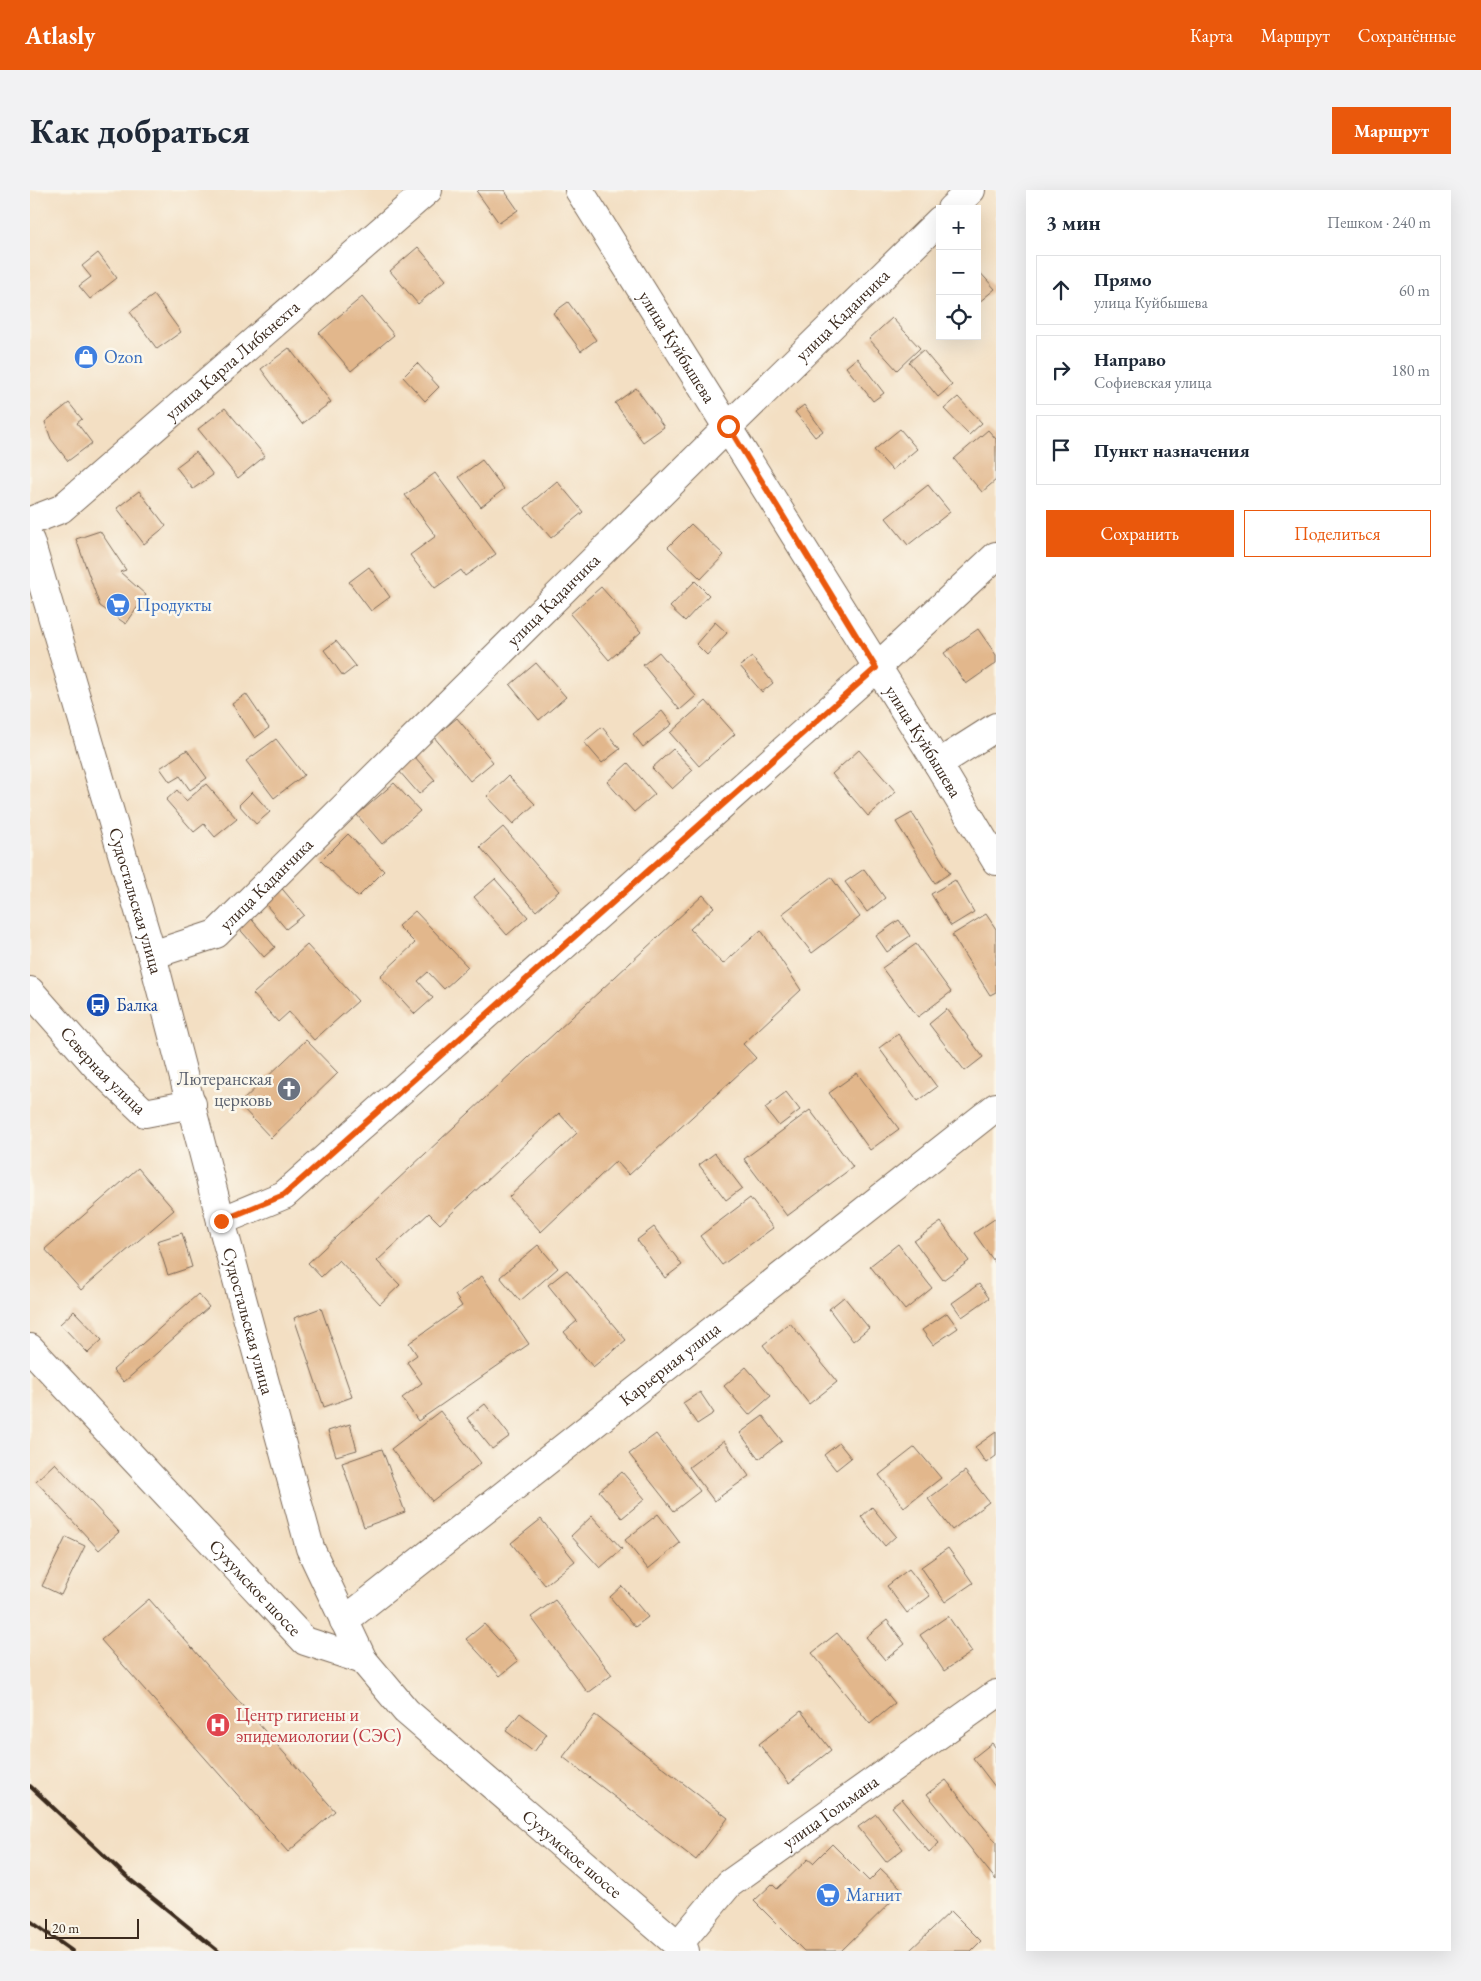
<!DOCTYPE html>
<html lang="ru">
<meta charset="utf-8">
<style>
:root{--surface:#fff;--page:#f2f2f3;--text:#1f2937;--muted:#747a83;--line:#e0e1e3;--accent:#ea580c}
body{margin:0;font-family:"EB Garamond",serif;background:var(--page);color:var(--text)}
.controls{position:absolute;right:15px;top:15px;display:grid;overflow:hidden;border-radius:0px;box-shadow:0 5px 20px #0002}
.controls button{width:45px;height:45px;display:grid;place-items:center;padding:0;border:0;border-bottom:1px solid var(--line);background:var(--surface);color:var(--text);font:25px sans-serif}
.scale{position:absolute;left:15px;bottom:12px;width:94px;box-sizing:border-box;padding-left:5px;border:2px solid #3b2a1e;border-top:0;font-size:14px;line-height:18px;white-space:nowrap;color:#3b2a1e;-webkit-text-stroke:4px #fbf7ec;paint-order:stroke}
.stop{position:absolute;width:15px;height:15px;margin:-11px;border:4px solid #ea580c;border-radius:50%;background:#fff}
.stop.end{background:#ea580c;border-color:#fff;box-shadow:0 1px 5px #0008}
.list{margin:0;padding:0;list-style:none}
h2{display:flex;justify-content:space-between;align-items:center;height:65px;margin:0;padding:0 20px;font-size:21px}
h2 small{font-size:16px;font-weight:400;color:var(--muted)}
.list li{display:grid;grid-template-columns:32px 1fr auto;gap:15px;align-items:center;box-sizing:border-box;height:70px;margin:0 10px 10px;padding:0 10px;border:1px solid var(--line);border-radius:0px}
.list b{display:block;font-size:19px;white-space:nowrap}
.list p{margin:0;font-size:16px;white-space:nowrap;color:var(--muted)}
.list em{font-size:16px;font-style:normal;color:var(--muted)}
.actions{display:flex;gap:10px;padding:15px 20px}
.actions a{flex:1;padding:11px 0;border:1px solid var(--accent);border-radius:0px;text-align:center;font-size:18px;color:var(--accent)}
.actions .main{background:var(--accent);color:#fff}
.icon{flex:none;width:28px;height:28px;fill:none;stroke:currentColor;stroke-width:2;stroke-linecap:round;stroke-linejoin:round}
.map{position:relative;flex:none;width:966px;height:1761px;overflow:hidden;border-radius:0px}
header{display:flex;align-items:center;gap:30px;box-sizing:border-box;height:70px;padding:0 25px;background:var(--accent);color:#fff}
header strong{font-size:24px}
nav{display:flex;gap:28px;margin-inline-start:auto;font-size:18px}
.intro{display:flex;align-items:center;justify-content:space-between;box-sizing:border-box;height:120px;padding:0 30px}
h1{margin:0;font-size:35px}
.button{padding:12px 22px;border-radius:0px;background:var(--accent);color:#fff;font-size:18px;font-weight:700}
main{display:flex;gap:30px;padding:0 30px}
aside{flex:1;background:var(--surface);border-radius:0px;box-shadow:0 5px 20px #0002}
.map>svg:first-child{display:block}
.building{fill:#e2b78c}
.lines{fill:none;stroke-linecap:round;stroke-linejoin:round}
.minor-casing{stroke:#7b6958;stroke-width:30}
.trunk-casing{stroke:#7b6958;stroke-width:30}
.minor{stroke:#fff;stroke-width:28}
.trunk{stroke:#fff;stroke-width:28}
.rail{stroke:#3b2a1e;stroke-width:4}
.route{stroke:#ea580c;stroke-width:6}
.labels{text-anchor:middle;stroke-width:5;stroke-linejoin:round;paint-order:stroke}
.street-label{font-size:18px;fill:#3b2a1e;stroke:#fbf7ec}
.shop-label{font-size:18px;fill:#366cbe;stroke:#fbf7ec;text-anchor:start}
.transit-label{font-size:18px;fill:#164399;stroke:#fbf7ec;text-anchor:start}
.worship-label{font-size:18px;fill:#5b616d;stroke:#fbf7ec;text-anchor:end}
.health-label{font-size:18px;fill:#be3a42;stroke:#fbf7ec;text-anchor:start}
</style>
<header>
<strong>Atlasly</strong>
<nav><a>Карта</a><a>Маршрут</a><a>Сохранённые</a></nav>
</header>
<div class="intro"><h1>Как добраться</h1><a class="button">Маршрут</a></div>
<main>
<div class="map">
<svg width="966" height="1761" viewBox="0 0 966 1761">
<rect width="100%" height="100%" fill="#fbf7ec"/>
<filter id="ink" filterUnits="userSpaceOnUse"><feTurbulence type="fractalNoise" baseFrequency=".02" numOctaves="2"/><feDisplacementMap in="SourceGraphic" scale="10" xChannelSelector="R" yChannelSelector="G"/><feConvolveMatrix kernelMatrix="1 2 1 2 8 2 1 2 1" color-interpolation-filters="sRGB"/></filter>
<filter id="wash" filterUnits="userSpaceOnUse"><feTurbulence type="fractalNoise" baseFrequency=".0096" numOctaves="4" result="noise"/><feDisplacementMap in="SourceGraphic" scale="20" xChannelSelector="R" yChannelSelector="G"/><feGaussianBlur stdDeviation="1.12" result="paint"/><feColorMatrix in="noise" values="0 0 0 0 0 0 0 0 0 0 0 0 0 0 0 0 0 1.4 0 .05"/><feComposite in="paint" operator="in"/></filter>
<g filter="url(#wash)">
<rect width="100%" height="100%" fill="#f3dfc3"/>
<g id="blocks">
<g class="building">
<polygon points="449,0 474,0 488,20 469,33 447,2"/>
<polygon points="388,57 416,90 388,114 360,81"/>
<polygon points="68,63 87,88 60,109 49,96 61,87 52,76"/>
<polygon points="947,79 965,99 948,113 947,112"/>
<polygon points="124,105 151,142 127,159 100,122"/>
<polygon points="332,107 364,145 321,181 289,143"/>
<polygon points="538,112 566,150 551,161 523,123"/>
<polygon points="862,128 890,158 867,180 839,149"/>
<polygon points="259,158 301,212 272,234 231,179"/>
<polygon points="893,160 922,195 908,207 879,172"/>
<polygon points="827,168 854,203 843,211 816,177"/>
<polygon points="387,173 409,197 395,211 373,187"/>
<polygon points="606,198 634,237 613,252 585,213"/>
<polygon points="928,207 952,233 939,245 914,219"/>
<polygon points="39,213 52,229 47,233 62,253 38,271 21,249 15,232"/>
<polygon points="774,215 793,241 785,247 765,222"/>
<polygon points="195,218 235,266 208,288 168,239"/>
<polygon points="870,239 887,259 862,280 844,260"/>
<polygon points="958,240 966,249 966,290 952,302 924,269"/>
<polygon points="166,262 183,285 163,299 146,277"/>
<polygon points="452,270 474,299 451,317 429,287"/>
<polygon points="405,283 466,364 435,386 431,380 405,398 380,365 406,346 375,305"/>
<polygon points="527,291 553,322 521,348 495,318"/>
<polygon points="898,295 920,322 878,355 856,328"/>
<polygon points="109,301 136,336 114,354 87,318"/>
<polygon points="661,334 694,365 671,389 638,357"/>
<polygon points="70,341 96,380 90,382 116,405 96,434 70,416 46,349"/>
<polygon points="339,377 360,407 341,421 319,392"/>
<polygon points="665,391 679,405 655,431 640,417"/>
<polygon points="571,397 611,442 579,470 540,424"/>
<polygon points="685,432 697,443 677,465 666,454"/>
<polygon points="948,439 966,465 966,473 936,494 914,463"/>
<polygon points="306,451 326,476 313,486 294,460"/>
<polygon points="629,462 666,506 650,520 613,475"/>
<polygon points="722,467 743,493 732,502 710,476"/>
<polygon points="506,473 536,507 509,530 480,495"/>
<polygon points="216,504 239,538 225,548 202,514"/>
<polygon points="676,511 705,544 669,576 640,543"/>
<polygon points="632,521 642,534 613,557 603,544"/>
<polygon points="427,528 463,572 440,591 404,547"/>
<polygon points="572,537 590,559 572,573 554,552"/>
<polygon points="246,549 274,585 244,608 216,571"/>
<polygon points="378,559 405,590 389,604 362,573"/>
<polygon points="643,559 663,580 642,599 622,578"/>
<polygon points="157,560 177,588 160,600 150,586 140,592 130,578"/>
<polygon points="829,560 866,602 838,626 802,584"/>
<polygon points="598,573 625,604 604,622 577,592"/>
<polygon points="478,586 505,614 483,634 457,606"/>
<polygon points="364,593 390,621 352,654 327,625"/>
<polygon points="176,594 207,629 185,647 174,634 164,642 136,610 147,600 156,611"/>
<polygon points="222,602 240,622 226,634 209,615"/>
<polygon points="882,623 920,683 905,693 866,632"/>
<polygon points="473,637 529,701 506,721 450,657"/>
<polygon points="318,644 354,681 328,707 291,671"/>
<polygon points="834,679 855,708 837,722 815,692"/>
<polygon points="801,687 830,727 782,763 752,724"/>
<polygon points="465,689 498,727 477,745 444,707"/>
<polygon points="925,690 944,722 921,736 901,704"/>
<polygon points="249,695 274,725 256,739 232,710"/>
<polygon points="673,705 684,717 660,739 693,774 731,740 771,800 713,854 726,868 599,985 586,971 511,1042 479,1007 547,943 529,923 410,1034 399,1023 347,1071 370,1095 350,1114 309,1070 291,1087 278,1073"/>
<polygon points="385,721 438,777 414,799 398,782 388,791 403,808 385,824 350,786 385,753 368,736"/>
<polygon points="956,724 966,739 966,802 960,805 922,745"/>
<polygon points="218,725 245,757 234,767 206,735"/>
<polygon points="869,730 880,746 857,762 846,746"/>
<polygon points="886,754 921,802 888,827 852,778"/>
<polygon points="277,755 328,811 284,850 259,822 248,832 223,804"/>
<polygon points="917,819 953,867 935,881 899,834"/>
<polygon points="868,844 907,897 888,911 849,858"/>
<polygon points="276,850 308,883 241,948 209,914"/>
<polygon points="827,883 869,939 840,960 799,903"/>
<polygon points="756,902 770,920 749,936 735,918"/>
<polygon points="780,920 823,977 757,1026 714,969"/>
<polygon points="685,963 712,998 696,1010 669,975"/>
<polygon points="108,978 144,1020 51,1100 15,1059"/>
<polygon points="720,1008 743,1038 692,1075 670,1046"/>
<polygon points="966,1028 966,1074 944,1043"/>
<polygon points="911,1032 939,1071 913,1090 884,1051"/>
<polygon points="624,1037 652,1075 635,1088 607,1050"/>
<polygon points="152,1043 162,1077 138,1085 127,1051"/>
<polygon points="868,1054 902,1098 875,1120 840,1076"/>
<polygon points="508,1055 528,1078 490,1111 470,1087"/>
<polygon points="537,1080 596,1150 563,1177 534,1142 547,1131 518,1095"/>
<polygon points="452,1086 499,1154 388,1231 372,1208 392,1193 377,1172 387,1165 379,1153 432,1116 425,1105"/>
<polygon points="949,1094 959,1108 932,1127 922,1113"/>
<polygon points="168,1104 179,1117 94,1192 83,1180"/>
<polygon points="814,1107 839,1138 823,1151 799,1119"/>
<polygon points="291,1118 322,1207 294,1217 264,1128"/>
<polygon points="44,1121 72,1150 58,1163 30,1134"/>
<polygon points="917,1123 928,1138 903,1155 892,1140"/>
<polygon points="760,1133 807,1192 779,1214 733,1155"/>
<polygon points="716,1177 741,1206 719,1225 694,1196"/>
<polygon points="670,1202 684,1223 667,1234 653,1213"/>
<polygon points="455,1214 480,1246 462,1259 437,1228"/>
<polygon points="410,1221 451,1273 402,1311 361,1259"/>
<polygon points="733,1226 752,1251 729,1269 710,1243"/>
<polygon points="320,1234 327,1260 306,1266 298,1241"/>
<polygon points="966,1242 966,1266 956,1273 945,1257"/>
<polygon points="626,1244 670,1301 644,1321 599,1264"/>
<polygon points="694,1251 719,1286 684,1311 659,1277"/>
<polygon points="809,1253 821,1268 806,1280 794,1265"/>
<polygon points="885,1257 911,1288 874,1317 849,1285"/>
<polygon points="352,1259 375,1322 334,1337 312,1273"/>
<polygon points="25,1273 89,1342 69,1360 6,1291"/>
<polygon points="935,1281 959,1312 922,1340 898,1309"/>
<polygon points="592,1282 615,1309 592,1328 569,1301"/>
<polygon points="842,1317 866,1346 855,1356 831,1327"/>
<polygon points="628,1324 650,1353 618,1379 595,1350"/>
<polygon points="562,1326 592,1359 570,1378 541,1346"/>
<polygon points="511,1329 545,1371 515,1395 481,1353"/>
<polygon points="36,1347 55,1356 31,1405 12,1396"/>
<polygon points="918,1358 943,1393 915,1412 891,1377"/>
<polygon points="879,1379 900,1406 877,1423 857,1396"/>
<polygon points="592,1396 618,1427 605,1437 580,1407"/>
<polygon points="119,1409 305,1621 258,1662 71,1450"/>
<polygon points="525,1410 582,1485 558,1503 501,1427"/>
<polygon points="918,1426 942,1462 914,1481 890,1445"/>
<polygon points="857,1430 875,1454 855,1470 836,1447"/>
<polygon points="454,1434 488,1471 470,1486 436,1449"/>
<polygon points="807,1443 865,1513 840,1534 782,1463"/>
<polygon points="771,1521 801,1560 759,1593 729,1554"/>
<polygon points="490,1523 517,1544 504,1562 476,1541"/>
<polygon points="565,1525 698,1628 666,1670 533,1567"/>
<polygon points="962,1553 966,1558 966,1598 943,1568"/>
<polygon points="916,1590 966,1652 966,1690 897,1604"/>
<polygon points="872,1609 909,1653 899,1662 862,1617"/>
<polygon points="846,1624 873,1659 856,1672 828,1637"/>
<polygon points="802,1654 839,1691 851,1679 873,1700 811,1761 774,1761 724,1711 742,1694 747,1699 778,1669 783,1673"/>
<polygon points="921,1721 951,1751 941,1761 879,1761"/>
</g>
</g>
</g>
<g filter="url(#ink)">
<use href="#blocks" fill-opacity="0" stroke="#7b6958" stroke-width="1"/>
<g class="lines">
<g class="minor-casing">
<g id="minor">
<path id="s1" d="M549,0l359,574 58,97"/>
<polyline points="921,19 941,0"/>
<path id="s2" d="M0,331l31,-12 367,-319"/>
<polyline points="908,574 966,537"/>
<path id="s3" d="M122,765l64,-21 512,-507 212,-207"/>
<path id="s4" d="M0,801l68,77 47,45 47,-9"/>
<polyline points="191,1031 254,1005 846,478 966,366"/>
<path id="s5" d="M0,1158l275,293 58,19"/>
<path id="s6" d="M314,1431l652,-514"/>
<path id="s7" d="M648,1755l51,-61 267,-190"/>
</g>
</g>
<g class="trunk-casing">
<g id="trunk">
<path id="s8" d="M0,351l122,414 69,266 89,327 53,112 43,51 279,240"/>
</g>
</g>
<use href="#minor" class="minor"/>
<use href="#trunk" class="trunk"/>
<g class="rail">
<polyline points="0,1596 97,1687 188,1761"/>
<polyline points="0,1731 42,1761"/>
</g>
</g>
</g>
<g class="lines" filter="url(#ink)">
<polyline class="route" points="191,1031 254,1005 846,478 698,236"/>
</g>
<defs>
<g id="shop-disc" transform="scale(1.25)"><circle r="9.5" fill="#3f7fe0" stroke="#fbf7ec"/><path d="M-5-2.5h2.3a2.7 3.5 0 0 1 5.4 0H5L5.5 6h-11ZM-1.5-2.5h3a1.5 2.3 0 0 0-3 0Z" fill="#fff"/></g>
<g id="supermarket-disc" transform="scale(1.25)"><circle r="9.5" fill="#3f7fe0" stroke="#fbf7ec"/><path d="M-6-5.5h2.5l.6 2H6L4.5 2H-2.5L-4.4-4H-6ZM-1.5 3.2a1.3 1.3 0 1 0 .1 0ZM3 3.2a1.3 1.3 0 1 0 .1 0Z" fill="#fff"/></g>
<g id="bus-disc" transform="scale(1.25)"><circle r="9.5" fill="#1a4fb4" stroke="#fbf7ec"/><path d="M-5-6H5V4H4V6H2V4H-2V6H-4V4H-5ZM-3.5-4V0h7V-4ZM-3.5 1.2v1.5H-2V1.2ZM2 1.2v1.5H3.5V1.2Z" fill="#fff"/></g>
<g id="church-disc" transform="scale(1.25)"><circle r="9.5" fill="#6b7280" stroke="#fbf7ec"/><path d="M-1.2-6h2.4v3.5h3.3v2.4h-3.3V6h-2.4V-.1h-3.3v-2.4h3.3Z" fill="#fff"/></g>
<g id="hospital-disc" transform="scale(1.25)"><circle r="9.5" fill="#e0444e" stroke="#fbf7ec"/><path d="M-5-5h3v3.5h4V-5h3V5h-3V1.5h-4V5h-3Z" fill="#fff"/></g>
</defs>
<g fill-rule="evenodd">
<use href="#shop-disc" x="56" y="167"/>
<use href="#supermarket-disc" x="88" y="415"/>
<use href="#bus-disc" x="68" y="815"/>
<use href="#church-disc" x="259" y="899"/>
<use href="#hospital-disc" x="188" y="1535"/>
<use href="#supermarket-disc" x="798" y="1705"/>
</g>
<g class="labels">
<g class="street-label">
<text dy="6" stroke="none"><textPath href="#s3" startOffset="948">улица Каданчика</textPath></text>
<text dy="6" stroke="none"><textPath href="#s1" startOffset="185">улица Куйбышева</textPath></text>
<text dy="6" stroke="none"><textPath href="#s2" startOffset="260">улица Карла Либкнехта</textPath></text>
<text dy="6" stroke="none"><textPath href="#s3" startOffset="542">улица Каданчика</textPath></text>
<text dy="6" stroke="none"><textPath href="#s1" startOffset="650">улица Куйбышева</textPath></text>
<text dy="6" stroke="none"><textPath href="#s3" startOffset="138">улица Каданчика</textPath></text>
<text dy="6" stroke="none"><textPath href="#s8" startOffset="375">Судостальская улица</textPath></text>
<text dy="6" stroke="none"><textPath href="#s4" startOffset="108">Северная улица</textPath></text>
<text dy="6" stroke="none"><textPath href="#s8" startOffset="810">Судостальская улица</textPath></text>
<text dy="6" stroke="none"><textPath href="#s6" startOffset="415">Карьерная улица</textPath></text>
<text dy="6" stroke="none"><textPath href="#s5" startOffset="329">Сухумское шоссе</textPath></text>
<text dy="6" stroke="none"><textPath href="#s7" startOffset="204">улица Гольмана</textPath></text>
<text dy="6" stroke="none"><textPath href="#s8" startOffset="1455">Сухумское шоссе</textPath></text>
</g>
<g class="shop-label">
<text x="74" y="173">Ozon</text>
<text x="106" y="421">Продукты</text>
<text x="816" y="1711">Магнит</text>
</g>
<g class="transit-label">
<text x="86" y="821">Балка</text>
</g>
<g class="worship-label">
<text x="242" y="895">Лютеранская<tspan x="242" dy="21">церковь</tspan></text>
</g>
<g class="health-label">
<text x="206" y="1531">Центр гигиены и<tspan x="206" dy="21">эпидемиологии (СЭС)</tspan></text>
</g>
</g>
</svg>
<div class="controls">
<button>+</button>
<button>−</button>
<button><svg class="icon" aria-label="locate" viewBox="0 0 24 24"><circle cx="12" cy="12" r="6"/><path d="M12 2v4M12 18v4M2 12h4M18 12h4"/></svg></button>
</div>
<div class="scale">20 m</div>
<div class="stop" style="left:698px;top:236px"></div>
<div class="stop end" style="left:191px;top:1031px"></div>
</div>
<aside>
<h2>3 мин<small>Пешком · 240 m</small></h2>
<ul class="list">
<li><svg class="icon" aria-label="ahead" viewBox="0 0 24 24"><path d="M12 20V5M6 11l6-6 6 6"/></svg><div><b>Прямо</b><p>улица Куйбышева</p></div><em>60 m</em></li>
<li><svg class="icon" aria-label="right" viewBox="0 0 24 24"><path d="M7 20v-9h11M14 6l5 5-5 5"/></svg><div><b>Направо</b><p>Софиевская улица</p></div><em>180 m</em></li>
<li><svg class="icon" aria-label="arrive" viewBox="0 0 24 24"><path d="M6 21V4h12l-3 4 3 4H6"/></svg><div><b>Пункт назначения</b></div></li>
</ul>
<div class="actions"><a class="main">Сохранить</a><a>Поделиться</a></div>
</aside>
</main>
